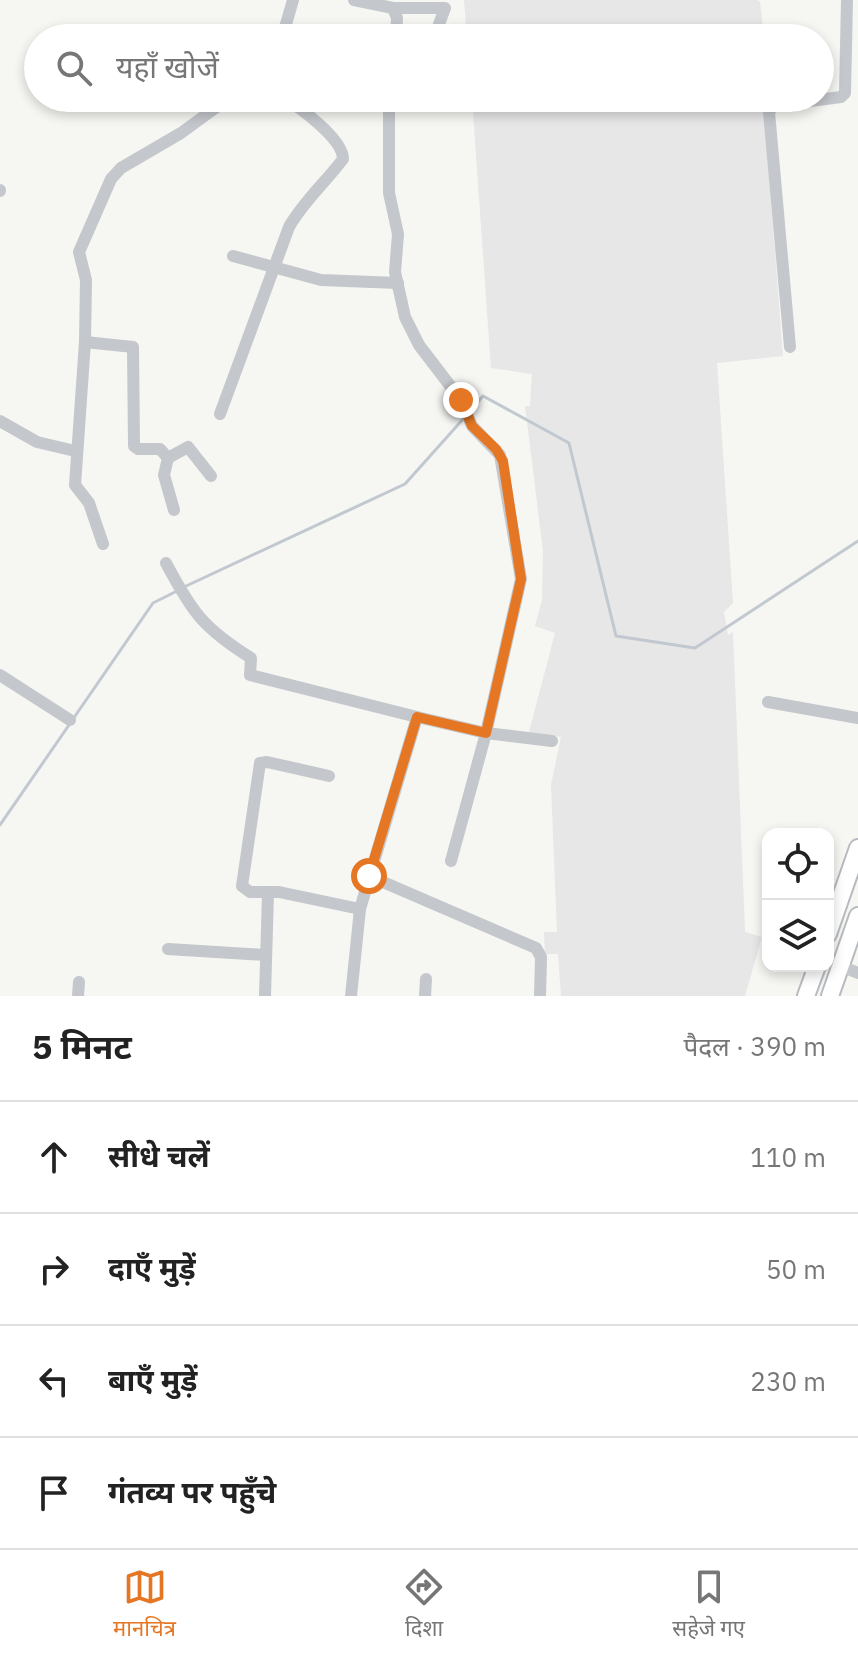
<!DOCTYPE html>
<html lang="hi">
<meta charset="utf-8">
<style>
:root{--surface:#fff;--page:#f6f6f6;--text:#222;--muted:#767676;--line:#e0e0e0;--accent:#e57724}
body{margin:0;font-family:"IBM Plex Sans","Noto Sans Devanagari",sans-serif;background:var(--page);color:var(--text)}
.controls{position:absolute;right:24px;bottom:24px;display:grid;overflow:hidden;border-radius:16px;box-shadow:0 4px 12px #0003}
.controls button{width:72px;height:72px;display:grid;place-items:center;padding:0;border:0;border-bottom:2px solid var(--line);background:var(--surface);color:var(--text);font:40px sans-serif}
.stop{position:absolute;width:24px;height:24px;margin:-18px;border:6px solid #e57724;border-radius:50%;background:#fff}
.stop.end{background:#e57724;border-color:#fff;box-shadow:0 2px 8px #0008}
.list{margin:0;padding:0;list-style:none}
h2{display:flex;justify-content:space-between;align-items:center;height:104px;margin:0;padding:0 32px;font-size:34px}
h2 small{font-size:26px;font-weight:400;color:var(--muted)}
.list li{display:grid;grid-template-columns:52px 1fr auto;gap:24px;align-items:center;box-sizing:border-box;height:112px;padding:0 32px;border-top:2px solid var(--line)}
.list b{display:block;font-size:30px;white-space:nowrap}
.list em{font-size:26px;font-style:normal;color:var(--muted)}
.icon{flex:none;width:44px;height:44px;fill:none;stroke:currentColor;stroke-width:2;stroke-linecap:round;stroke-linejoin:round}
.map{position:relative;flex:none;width:858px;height:996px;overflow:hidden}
.search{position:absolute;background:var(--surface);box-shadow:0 4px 12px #0003;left:24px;right:24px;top:24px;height:88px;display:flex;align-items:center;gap:20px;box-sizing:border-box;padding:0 28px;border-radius:44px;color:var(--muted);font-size:30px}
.sheet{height:552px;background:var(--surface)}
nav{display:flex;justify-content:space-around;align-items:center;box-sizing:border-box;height:112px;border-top:2px solid var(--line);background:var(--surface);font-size:22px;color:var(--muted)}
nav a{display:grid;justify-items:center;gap:4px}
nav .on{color:var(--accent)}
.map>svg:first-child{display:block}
.built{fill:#e6e7e6}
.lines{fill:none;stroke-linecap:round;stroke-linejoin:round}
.stream{stroke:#c1c8cf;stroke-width:3}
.major-casing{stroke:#b7babf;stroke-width:20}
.minor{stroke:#c4c7cb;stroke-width:12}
.major{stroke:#fff;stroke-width:16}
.route{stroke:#e57724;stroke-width:10}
</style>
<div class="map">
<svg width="858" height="996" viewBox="0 0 858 996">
<rect width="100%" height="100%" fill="#f6f6f3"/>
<g class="built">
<polygon points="464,0 757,0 760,2 764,38 467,38"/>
<polygon points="472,98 763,98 783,356 717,363 733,603 724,612 728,635 733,632 745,932 762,937 745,996 561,996 558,954 545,954 544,932 557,932 551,785 561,737 529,732 555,633 535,626 542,600 543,551 525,406 530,406 532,374 491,368"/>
</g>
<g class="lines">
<g class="stream">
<polyline points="469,412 483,396 569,443 616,636 695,648 858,541"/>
<polyline points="184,587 405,484 464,418"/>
<polyline points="73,719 153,603 177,591"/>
<polyline points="0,825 69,725"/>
</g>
<g class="major-casing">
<g id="major">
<polyline points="828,934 858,848"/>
<polyline points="806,996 817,966"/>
<polyline points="830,996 858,916"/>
</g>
</g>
<g class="minor">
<polyline points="354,0 393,8 397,18 396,38"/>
<polyline points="393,8 445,8 434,38"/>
<polyline points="282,38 293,0"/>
<polyline points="389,98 389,193 398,234 395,272 405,317 419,345 461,400 472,426 500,455 521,579 486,733 451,861"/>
<polyline points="0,190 0,191"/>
<polyline points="233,256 321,280 398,283"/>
<polyline points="85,342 86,280 79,252 111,179 121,168 181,133 229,98"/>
<polyline points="790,347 769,112 773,106 841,97 845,93 847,0"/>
<path d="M220,414l69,-187c14,-25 36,-44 54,-68 0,-20 -43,-52 -60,-61"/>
<polyline points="0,421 37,442 75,451"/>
<polyline points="174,510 164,475 168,458 188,447 211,476"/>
<polyline points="103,544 89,503 75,485 85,342 133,347 134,446 138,449 160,449 168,458"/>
<path d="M166,563c26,49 37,65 85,95l-1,17 167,42 -57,192 -9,87"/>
<polyline points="0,675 70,720"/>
<polyline points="768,702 858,718"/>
<polyline points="417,717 486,733 552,741"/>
<polyline points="329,776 267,762 260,763 242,886 250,892 279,892 360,909"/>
<polyline points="369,876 536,948 541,957 540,996"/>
<polyline points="168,949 266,955"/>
<polyline points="828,961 858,973"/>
<polyline points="78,996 79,982"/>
<polyline points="265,996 268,893"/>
<polyline points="425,996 426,979"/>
</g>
<use href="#major" class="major"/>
</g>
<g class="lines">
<polyline class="route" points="369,876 417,717 486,733 521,579 503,461 496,449 472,426 461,400"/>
</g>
</svg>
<div class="controls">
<button><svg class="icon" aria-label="locate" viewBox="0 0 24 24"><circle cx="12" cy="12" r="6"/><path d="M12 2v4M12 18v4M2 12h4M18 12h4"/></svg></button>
<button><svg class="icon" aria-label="layers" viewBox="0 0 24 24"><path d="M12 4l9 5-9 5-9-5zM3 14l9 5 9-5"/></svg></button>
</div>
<div class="stop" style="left:369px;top:876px"></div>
<div class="stop end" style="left:461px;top:400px"></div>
<div class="search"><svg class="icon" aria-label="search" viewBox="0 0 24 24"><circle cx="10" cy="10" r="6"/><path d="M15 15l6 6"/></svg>यहाँ खोजें</div>
</div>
<section class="sheet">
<h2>5 मिनट<small>पैदल · 390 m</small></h2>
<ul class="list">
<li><svg class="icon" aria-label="ahead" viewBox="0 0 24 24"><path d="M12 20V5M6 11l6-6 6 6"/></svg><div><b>सीधे चलें</b></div><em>110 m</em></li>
<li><svg class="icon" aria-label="right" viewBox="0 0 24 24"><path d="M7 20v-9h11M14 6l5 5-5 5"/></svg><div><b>दाएँ मुड़ें</b></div><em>50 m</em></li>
<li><svg class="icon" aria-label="left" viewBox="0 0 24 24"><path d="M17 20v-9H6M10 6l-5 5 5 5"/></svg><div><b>बाएँ मुड़ें</b></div><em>230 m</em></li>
<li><svg class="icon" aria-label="arrive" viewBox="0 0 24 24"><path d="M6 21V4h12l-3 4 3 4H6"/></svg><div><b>गंतव्य पर पहुँचे</b></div></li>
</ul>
</section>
<nav>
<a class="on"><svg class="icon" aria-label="map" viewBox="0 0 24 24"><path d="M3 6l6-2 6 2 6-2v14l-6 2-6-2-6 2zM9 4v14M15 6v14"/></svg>मानचित्र</a>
<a><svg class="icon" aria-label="directions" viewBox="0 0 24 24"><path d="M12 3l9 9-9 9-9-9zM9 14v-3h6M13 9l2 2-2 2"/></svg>दिशा</a>
<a><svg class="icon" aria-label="saved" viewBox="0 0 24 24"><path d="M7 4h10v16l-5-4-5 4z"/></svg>सहेजे गए</a>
</nav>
